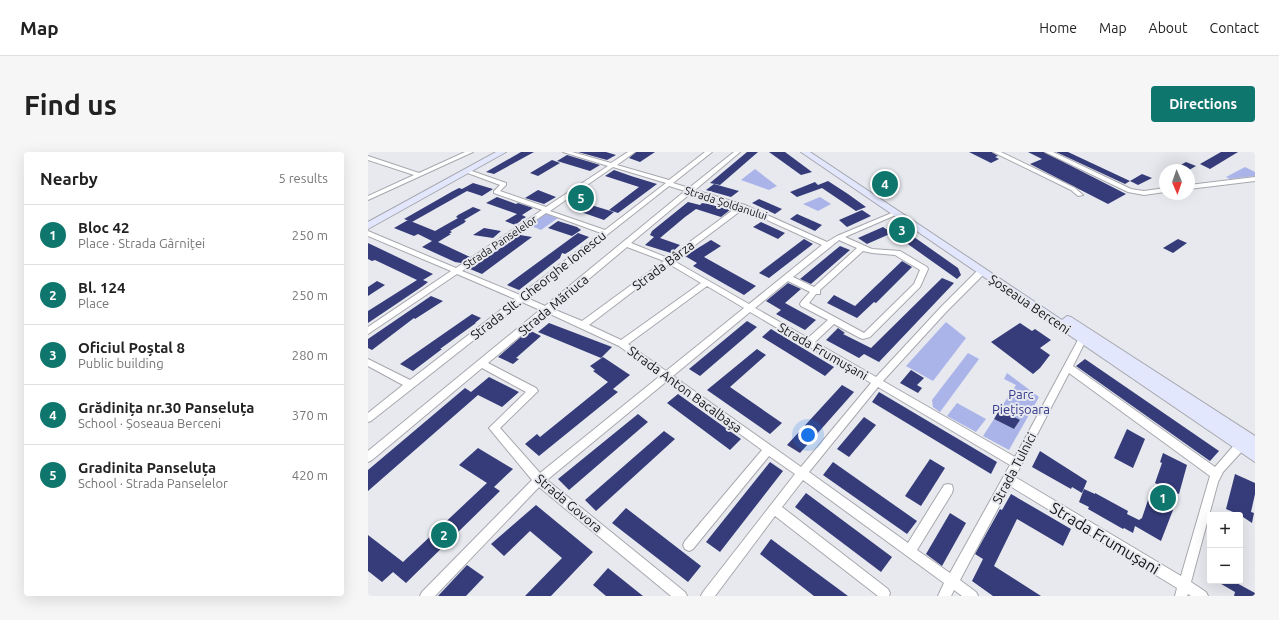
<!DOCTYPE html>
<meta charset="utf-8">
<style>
:root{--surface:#fff;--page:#f6f6f6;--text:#222;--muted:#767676;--line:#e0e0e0;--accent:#0f766e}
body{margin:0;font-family:Ubuntu,sans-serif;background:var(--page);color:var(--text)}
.controls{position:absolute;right:12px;bottom:12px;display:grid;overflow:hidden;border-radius:4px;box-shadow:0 4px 16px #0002}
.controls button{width:36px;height:36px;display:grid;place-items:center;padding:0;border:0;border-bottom:1px solid var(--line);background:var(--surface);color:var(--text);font:20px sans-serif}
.compass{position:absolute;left:791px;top:12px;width:36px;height:36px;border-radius:50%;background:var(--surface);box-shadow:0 4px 16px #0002;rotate:178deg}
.you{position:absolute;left:440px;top:283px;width:14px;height:14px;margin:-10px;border:3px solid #fff;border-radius:50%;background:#1a73e8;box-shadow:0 0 0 6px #1a73e833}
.badge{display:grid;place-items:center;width:26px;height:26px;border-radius:50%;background:var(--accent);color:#fff;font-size:13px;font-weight:700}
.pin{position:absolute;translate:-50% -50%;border:2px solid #fff;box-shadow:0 1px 4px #0006}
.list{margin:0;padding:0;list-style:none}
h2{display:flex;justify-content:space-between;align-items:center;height:52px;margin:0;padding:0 16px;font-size:17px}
h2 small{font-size:13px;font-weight:400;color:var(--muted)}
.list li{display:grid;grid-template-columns:26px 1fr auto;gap:12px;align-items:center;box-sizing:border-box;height:60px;padding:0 16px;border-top:1px solid var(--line)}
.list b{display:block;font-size:15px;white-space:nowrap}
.list p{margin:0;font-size:13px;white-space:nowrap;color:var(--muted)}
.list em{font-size:13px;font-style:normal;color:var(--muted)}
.map{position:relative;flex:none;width:887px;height:444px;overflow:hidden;border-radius:4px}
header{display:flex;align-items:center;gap:24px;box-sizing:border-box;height:56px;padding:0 20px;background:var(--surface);border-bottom:1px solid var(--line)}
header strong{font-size:19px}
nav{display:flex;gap:22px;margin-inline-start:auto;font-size:14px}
.intro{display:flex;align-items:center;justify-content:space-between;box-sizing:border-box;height:96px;padding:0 24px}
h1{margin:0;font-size:28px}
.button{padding:10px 18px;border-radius:4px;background:var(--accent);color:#fff;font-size:14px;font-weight:700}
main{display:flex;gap:24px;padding:0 24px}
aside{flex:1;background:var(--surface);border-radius:4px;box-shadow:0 4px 16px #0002}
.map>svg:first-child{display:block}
.green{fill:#aab4e9}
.building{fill:#353c79}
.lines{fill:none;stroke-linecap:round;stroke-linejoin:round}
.minor-casing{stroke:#a7a8ae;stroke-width:2}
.secondary-casing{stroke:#a7a8ae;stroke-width:2}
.minor{fill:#fff;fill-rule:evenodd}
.secondary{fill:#e3e7fd;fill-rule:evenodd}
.labels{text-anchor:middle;stroke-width:4;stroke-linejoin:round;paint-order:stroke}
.far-street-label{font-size:11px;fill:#141416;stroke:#e7e9ef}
.street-label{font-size:13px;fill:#141416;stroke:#e7e9ef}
.park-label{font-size:13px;fill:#333889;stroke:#e7e9ef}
.near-street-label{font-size:16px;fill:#141416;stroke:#e7e9ef}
</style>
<header>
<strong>Map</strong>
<nav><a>Home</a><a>Map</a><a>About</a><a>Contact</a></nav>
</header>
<div class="intro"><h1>Find us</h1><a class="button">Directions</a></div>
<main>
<aside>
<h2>Nearby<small>5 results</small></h2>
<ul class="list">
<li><span class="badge">1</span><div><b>Bloc 42</b><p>Place · Strada Gârniței</p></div><em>250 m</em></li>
<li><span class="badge">2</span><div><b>Bl. 124</b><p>Place</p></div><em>250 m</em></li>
<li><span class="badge">3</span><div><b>Oficiul Poștal 8</b><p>Public building</p></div><em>280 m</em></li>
<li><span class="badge">4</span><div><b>Grădinița nr.30 Panseluța</b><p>School · Șoseaua Berceni</p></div><em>370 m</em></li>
<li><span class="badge">5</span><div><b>Gradinita Panseluța</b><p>School · Strada Panselelor</p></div><em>420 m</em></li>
</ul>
</aside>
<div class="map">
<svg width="887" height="444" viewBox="0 0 887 444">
<rect width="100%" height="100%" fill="#e7e9ef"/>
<g class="green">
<polygon points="877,15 887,20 887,24 862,27 858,25"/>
<polygon points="387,17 409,34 401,38 373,28"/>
<polygon points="452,45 463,52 450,59 435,52"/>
<polygon points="178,62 190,66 173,78 161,73"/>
<polygon points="578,170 598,186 565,229 538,214"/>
<polygon points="600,201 611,207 572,260 565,255 564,248"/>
<polygon points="639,221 671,245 641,298 615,284 626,267 646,277 652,268 632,257 648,233 636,227"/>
<polygon points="589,251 618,267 608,280 579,264"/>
</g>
<g class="building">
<polygon points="153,0 166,0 126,22 118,20"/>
<polygon points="210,0 238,0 248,3 239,8"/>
<polygon points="268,0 287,0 272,10 261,6"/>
<polygon points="379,0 390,0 352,33 342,31"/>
<polygon points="401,0 417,0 444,20 433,23"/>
<polygon points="601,0 624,0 630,4 627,5 631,7 623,11"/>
<polygon points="660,0 676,0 758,42 740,52 662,12 674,7"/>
<polygon points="688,0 700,0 762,29 774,22 784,26 770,33 762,29 757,32"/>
<polygon points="853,0 870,0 842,17 832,12"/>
<polygon points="199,3 232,13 222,19 189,9"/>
<polygon points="184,8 192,11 170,24 162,21"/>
<polygon points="818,10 828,14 821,18 804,18"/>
<polygon points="246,18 263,24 289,32 250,61 241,58 271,35 237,24"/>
<polygon points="460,29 480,42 498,55 488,59 454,36 429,45 422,40 447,30 450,33"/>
<polygon points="105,31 125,37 114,44 99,39 44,70 36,67 85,39 91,36 94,37"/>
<polygon points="346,32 371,39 363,45 338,38"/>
<polygon points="170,38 188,45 176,52 157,46"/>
<polygon points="129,45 148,52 150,51 165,56 154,63 158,65 147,73 137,69 149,62 118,51"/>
<polygon points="391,47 414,57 407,62 384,51"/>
<polygon points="320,50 332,53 334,51 340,52 362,58 353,65 328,57 317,65 292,86 312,93 303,101 277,93 286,85 282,83 284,79"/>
<polygon points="223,53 246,60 236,68 213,60"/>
<polygon points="105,55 113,58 96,68 98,69 96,71 82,79 84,80 81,82 83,82 70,90 102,105 93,111 87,110 54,95 64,89 50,82 46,84 26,76 40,68 67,79 90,66 88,65 90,63"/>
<polygon points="494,58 503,64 479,75 471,68"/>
<polygon points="429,62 454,73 447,79 422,67"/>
<polygon points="190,69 209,75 213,78 204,84 180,76"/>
<polygon points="393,70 417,81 410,87 385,75"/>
<polygon points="529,73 590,116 593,123 589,127 520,78"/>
<polygon points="515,75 524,81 499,92 490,86"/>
<polygon points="116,76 133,79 125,86 105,83"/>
<polygon points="210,81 221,85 202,99 197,102 194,101 192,106 151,138 139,133"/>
<polygon points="152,83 164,85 114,122 102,117"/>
<polygon points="436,87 445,92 401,126 391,121"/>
<polygon points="810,87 819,91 805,101 795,96"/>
<polygon points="343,88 353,94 336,105 388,134 376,143 325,114 329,111 317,104"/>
<polygon points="0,91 65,122 55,128 60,130 55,134 0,171 0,159 49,128 7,108 4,109 0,107"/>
<polygon points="472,94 482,98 443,132 432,127"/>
<polygon points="534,109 544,115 508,151 506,150 489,166 459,151 466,143 487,154"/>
<polygon points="574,126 586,131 511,210 496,202 491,206 458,188 470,176 477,181 475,182 503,196"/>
<polygon points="9,129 17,133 0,144 0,135"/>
<polygon points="420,131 433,137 417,151 448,168 437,178 408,162 413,158 398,149"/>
<polygon points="63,144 75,149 47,167 46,166 4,198 0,196 0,187"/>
<polygon points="104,162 113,166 107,171 108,171 72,197 74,197 45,219 32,212"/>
<polygon points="379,169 389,175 332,224 321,217"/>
<polygon points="181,171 244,195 233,206 170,180"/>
<polygon points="652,171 664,179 667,177 683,188 672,196 682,203 672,216 665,222 623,190"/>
<polygon points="403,177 466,215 457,224 394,185"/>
<polygon points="163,179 173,184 148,206 151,207 145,212 130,205 154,184 156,185"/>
<polygon points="389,197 398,203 362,235 414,271 402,282 339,238"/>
<polygon points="235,205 262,223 245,237 250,240 171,304 157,292 169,282 172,285 240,230 225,219 227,218 222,214"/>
<polygon points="717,207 851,299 842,309 708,214"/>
<polygon points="543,218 556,226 549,233 554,236 550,241 532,231"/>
<polygon points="121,225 151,240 134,255 110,243 0,339 0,318 97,236 103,240"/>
<polygon points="474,233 486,240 432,301 419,293"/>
<polygon points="511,240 629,310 623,322 504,250"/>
<polygon points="310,242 373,287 362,298 299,251"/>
<polygon points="632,257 652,268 646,277 626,267"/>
<polygon points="270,262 280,270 201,338 190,327"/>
<polygon points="496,265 508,273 481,305 469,297"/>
<polygon points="759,277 777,287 765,316 746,306"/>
<polygon points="296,279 307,287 228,359 217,348"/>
<polygon points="110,296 145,317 126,335 132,339 38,431 25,420 14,430 0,419 0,383 35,410 119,331 91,313"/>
<polygon points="672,299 719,329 714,341 704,335 703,337 664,315"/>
<polygon points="795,301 819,313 811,342 808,341 802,356 805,358 793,389 767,374 765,381 756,376 755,377 720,357 721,355 711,350 716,337 727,342 727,341 760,359 759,362 771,368 774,366 781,345 784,347 789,332 787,331 794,311 792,310"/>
<polygon points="562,307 577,316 553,354 537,344"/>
<polygon points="402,310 415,319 352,400 338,390"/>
<polygon points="465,310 549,369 539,382 455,323"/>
<polygon points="867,322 887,331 887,342 883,360 886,361 884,371 872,363 858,357"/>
<polygon points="438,341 524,405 513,420 427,355"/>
<polygon points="643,342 703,377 695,394 649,367 626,414 673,444 625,444 604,429 615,407 607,402 632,357 634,358"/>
<polygon points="168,353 225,400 183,444 157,444 194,406 162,379 136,404 123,392"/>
<polygon points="258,356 333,414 320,430 244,371"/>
<polygon points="582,361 598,371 574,414 558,402"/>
<polygon points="403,387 415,396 480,444 446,444 392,402"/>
<polygon points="99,413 116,425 98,444 70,444"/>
<polygon points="240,416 275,444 238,444 225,433"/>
<polygon points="848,429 865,429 887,441 887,444 866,444 867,440"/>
</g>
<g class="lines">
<g class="minor-casing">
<g id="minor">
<polygon points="97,0 105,0 0,48 0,44 46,23 0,8 0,4 51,21"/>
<path d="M195,0h9l39,11 17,-11h7l-18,13 52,15 36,-28h7l-39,31 16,5 45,-36h6l-45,38 50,15 82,37 10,-6 57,-24h4v2l-53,23 27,12 28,2 27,16 1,2 -8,18 -50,50 -7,2 -3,-1 -26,-14 -19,18 61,35 65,-70 38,-38h6v4l-38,38 -64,70 132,76 63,-117 4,-3 4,3 -13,26 142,101 21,-24 4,-1 4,1 1,3 -1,3 -21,23 -5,10 -27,100 15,10 2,4h-17l-3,-2 -1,2h-12l2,-8 -167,-102 -50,94 16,12 2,4h-16l-8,-6 -3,6h-13l6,-13 -141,-103 -21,27 106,82 2,4 -1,3h-11l-103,-80 -60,80h-14l2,-4 92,-118 -26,-18 -76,93 -4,2 -4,-2 -2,-4 2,-4 77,-91 -95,-69 -120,99 138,112 2,4h-16l-132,-109 -104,109h-15l2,-4 110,-112 -43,-52 37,-36 -44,-24 -110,92 -4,2v-11l172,-141 -18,-8 -151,119 -3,1v-9l35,-28 -35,-19v-7l42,21 105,-81 -58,-25 -89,60v-7l83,-56 -83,-35v-5l88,37 86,-58 -48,-17v-2l6,-6 -35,-13v-2h4l37,13v2l-6,6 46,16 62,-41zM245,15l53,16 -61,47 -55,-19zM301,34l16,5 -140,115 -18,-8zM323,41l46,14 -69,51 -37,-15zM375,57l79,36 -73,59 -75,-43zM178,61l55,20 -81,62 -58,-24zM471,88l18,8 -43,39 -21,-10zM259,95l37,14 -82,60 -29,-12zM495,99l9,2 23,2 25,15 -6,14 -50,49 -55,-30 7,-9h4v-4zM301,112l32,19 -80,57 -32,-15zM420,129l22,11 -9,10 -1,2 1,2 27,14 -20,18 -53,-30zM339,134l37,22 -78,63 -38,-27zM382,160l121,71 -70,84 -128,-91zM180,161l71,33 41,30 -120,97 -40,-45 38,-37 -2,-3 -48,-25zM701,221l141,103 -29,100 -166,-99zM510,235l132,78 -60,108 -33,-23 35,-57 1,-4 -1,-4 -4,-1 -4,1 -36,58 -99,-71z"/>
<polygon points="625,0 633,0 707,36 715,43 710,44 703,38"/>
<polygon points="677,0 685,0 763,37 776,39 797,36 797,40 776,43 760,40"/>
<polygon points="887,25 887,29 821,37 821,33"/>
</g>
</g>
<g class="secondary-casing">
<g id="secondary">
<polygon points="128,0 138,0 0,77 0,70"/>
<polygon points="433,0 442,0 694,168 699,164 703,165 887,284 887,310"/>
</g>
</g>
<use href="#minor" class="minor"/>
<use href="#secondary" class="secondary"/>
</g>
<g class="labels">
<g class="far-street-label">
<text transform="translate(358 51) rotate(18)" y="4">Strada Șoldanului</text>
<text transform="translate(132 90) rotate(-34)" y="4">Strada Panselelor</text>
</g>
<g class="street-label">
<text transform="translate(295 113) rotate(-37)" y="5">Strada Bârza</text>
<text transform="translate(170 133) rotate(-38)" y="5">Strada Slt. Gheorghe Ionescu</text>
<text transform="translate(662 152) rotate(34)" y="5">Șoseaua Berceni</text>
<text transform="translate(185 153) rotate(-40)" y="5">Strada Măriuca</text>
<text transform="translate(455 199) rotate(30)" y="5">Strada Frumușani</text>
<text transform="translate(317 237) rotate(36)" y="5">Strada Anton Bacalbașa</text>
<text transform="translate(646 316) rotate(-62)" y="5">Strada Tulnici</text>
<text transform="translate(201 351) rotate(40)" y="5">Strada Govora</text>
</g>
<g class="park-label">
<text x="653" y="247">Parc<tspan x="653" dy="15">Piețișoara</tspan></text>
</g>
<g class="near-street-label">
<text transform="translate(737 386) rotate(31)" y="6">Strada Frumușani</text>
</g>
</g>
</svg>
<div class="controls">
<button>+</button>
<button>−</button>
</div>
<svg class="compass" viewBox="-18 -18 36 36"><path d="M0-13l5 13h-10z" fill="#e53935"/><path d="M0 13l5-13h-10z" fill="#767676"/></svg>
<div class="you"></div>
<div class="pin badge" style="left:795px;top:346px">1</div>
<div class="pin badge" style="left:76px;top:383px">2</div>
<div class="pin badge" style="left:534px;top:78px">3</div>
<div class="pin badge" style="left:517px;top:32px">4</div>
<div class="pin badge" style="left:213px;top:46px">5</div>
</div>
</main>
